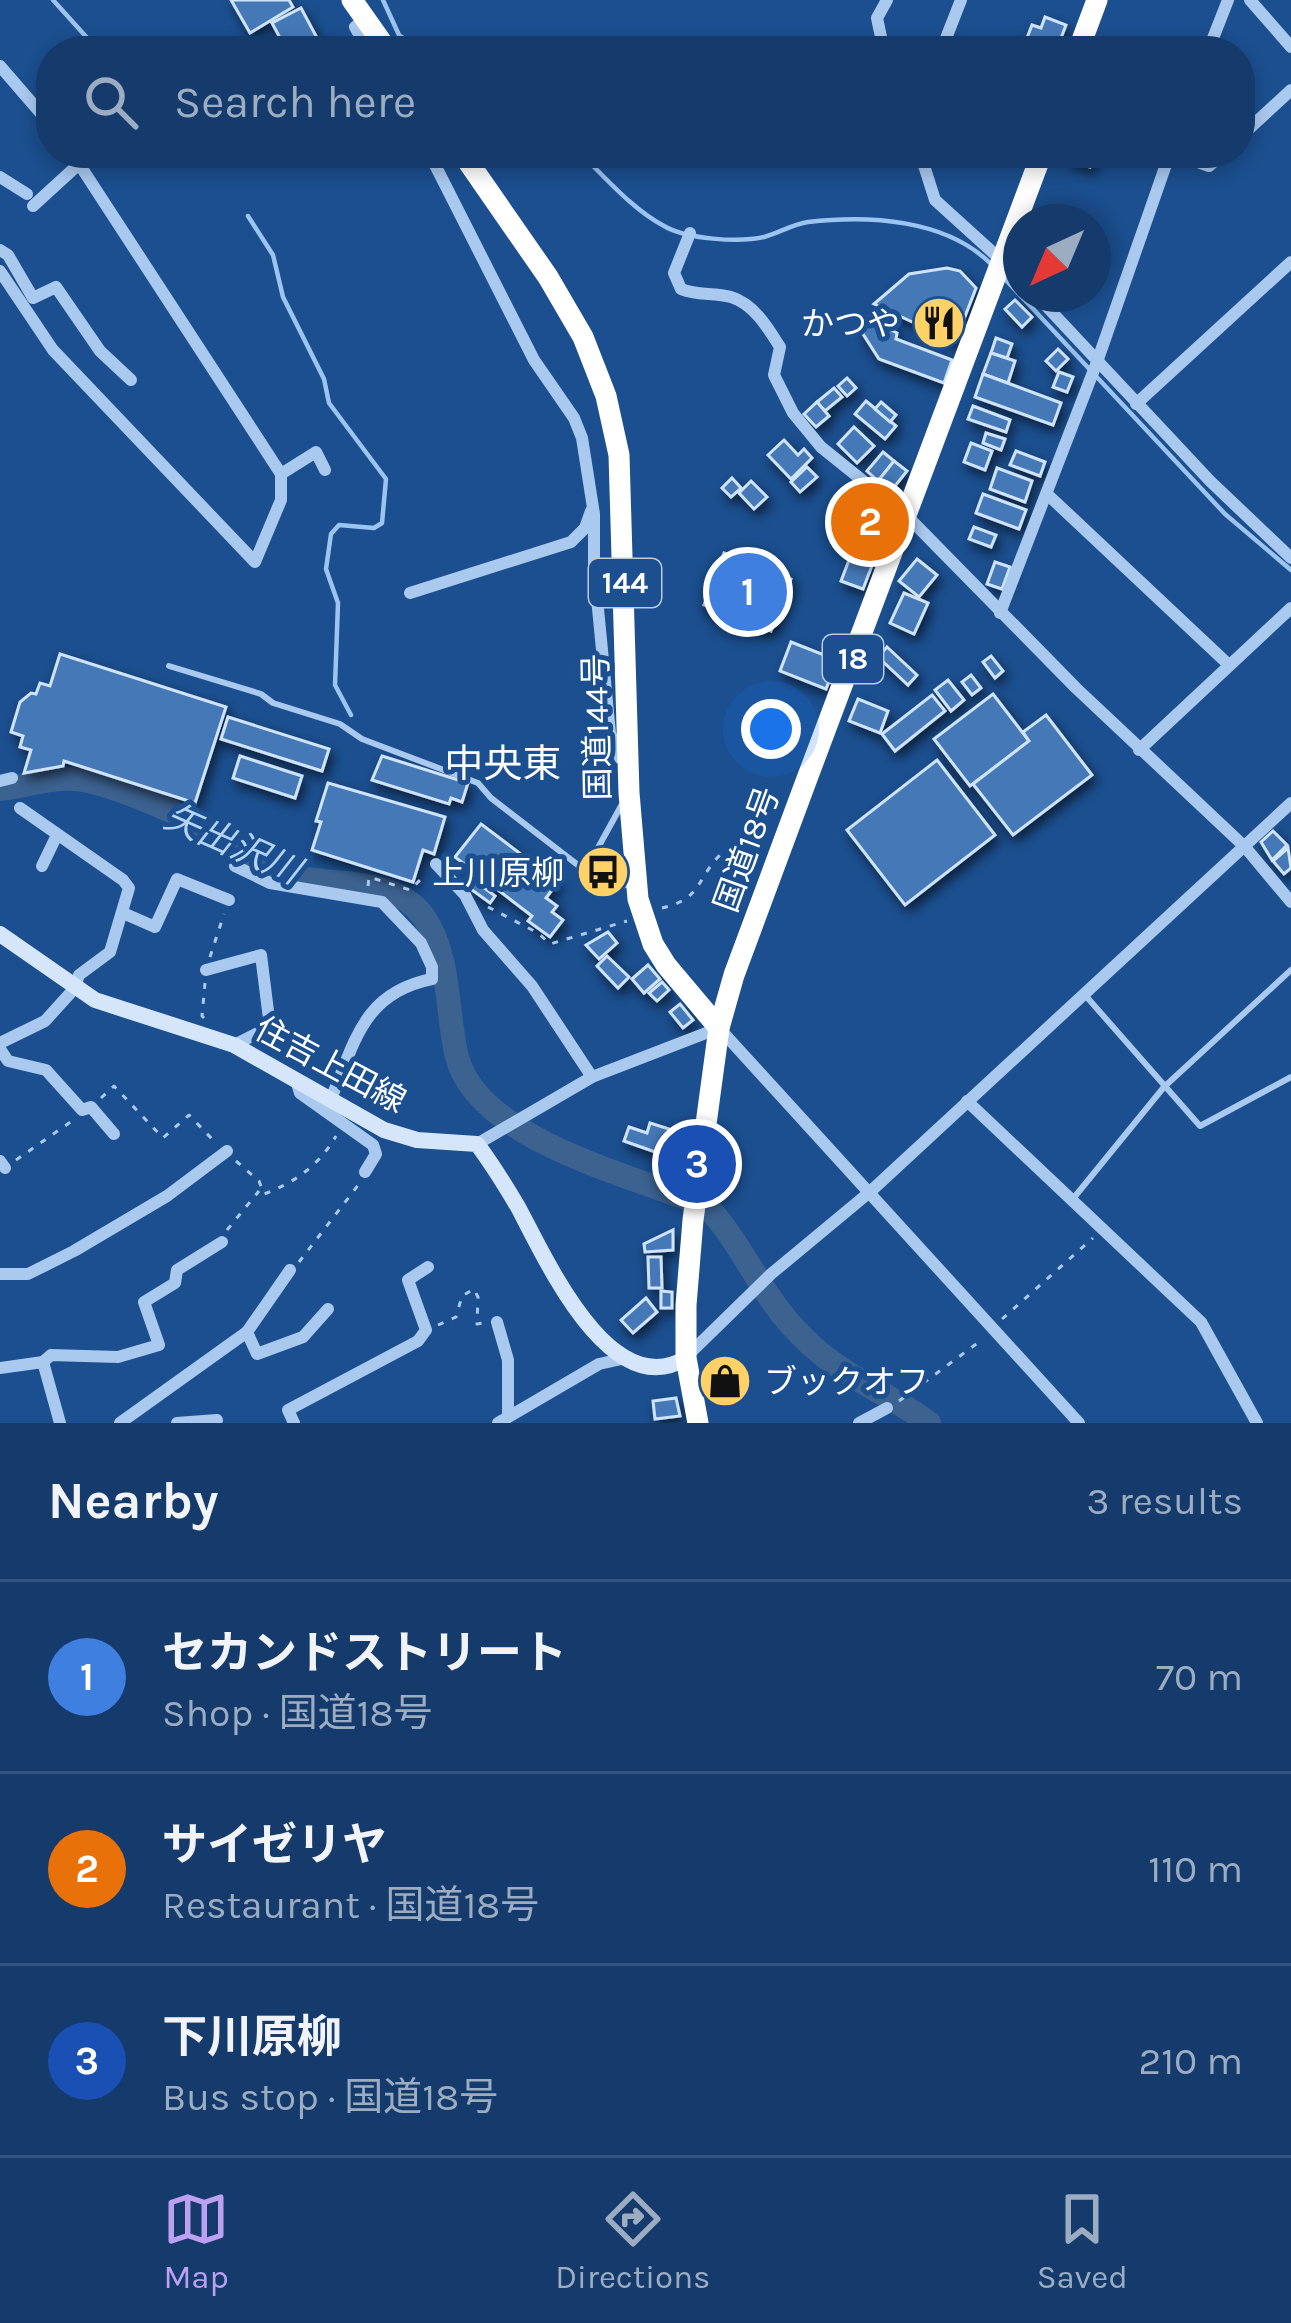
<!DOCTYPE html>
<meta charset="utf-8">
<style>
:root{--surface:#143b6b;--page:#214673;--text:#f1f3f6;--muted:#9dadc1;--line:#33557e;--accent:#bca0f2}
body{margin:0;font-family:Karla,"Noto Sans JP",sans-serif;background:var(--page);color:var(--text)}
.compass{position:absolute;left:1003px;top:204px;width:108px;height:108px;border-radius:50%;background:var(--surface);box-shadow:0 6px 18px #0003;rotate:224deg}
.you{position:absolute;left:771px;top:729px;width:42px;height:42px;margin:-30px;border:9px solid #fff;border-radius:50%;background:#1a73e8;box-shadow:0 0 0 18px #1a73e833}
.badge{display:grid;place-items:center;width:78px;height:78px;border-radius:50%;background:var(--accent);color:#fff;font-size:39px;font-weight:700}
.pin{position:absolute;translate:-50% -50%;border:6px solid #fff;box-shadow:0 3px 12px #0006}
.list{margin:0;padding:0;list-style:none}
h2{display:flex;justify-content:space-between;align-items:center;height:156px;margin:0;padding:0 48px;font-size:51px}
h2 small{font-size:39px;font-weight:400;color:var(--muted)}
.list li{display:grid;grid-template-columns:78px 1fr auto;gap:36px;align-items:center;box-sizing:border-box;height:192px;padding:0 48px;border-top:3px solid var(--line)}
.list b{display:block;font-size:45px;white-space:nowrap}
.list p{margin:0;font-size:39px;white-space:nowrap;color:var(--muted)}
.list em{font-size:39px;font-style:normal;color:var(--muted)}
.icon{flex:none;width:66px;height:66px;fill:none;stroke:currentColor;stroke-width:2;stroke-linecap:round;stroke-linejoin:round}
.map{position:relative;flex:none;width:1291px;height:1423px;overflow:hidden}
.search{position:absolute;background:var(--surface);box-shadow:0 6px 18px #0003;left:36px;right:36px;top:36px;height:132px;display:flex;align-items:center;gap:30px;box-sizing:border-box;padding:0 42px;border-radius:48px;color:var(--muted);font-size:45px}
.sheet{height:732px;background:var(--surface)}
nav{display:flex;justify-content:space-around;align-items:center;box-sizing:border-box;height:168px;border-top:3px solid var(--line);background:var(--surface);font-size:33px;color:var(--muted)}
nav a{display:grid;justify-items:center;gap:6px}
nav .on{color:var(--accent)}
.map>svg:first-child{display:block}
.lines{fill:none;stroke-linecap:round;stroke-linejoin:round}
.stream{stroke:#9cc4f0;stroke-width:4.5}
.river{stroke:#3c6290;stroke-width:24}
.building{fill:#4478b7;stroke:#cfe3fa;stroke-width:3;filter:url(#shadow)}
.path{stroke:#a9c9ee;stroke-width:3;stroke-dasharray:6 9;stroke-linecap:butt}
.lane{stroke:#a9c9ee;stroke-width:6}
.street{stroke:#a9c9ee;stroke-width:12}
.secondary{stroke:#d6e6fa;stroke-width:16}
.highway{stroke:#fff;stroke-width:21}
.labels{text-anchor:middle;stroke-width:10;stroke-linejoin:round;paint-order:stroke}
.shield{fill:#1b4f8f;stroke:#bbcadd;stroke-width:3}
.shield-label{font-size:30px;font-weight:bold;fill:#fff}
.poi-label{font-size:33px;fill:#fff;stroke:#1b4f8f;text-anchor:end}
.street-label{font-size:33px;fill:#fff;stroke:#1b4f8f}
.water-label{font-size:36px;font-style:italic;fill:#b5d3f5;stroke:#1b4f8f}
.quarter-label{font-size:39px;fill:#fff;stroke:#1b4f8f}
</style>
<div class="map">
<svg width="1291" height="1423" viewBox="0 0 1291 1423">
<defs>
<filter id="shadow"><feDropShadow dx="3.5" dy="6" stdDeviation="6" flood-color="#0009"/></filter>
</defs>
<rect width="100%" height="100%" fill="#1b4f8f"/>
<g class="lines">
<g class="stream">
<polyline points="53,0 99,51"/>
<polyline points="383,0 399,35 422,51"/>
<path d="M580,153c26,25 52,56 84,73 22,13 75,17 100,11 15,-4 29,-13 44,-15 61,-7 139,-3 184,43"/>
<polyline points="248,216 273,255 283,297 324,379 329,403 386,479 382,523 374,528 339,525 331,534 326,569 338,603 335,685 351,715"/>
<polyline points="1004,278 1225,514 1291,570"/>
</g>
<path class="river" d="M0,789c32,-4 57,-15 89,-8 38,9 101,37 135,57 20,12 40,30 63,37 44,13 105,-1 136,41 28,39 23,96 34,141 22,84 178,119 250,149 34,37 52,84 86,121 44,49 86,60 136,96"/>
</g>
<g class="building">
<polygon points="231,0 289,0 293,7 250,33"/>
<polygon points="301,8 324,51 287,51 272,23"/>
<polygon points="1045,17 1066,25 1056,51 1022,51 1032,25 1041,28"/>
<polygon points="955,41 982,51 952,51"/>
<polygon points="1069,153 1096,153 1090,167 1067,158"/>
<polygon points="947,268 960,271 976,288 955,342 874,304 909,274"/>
<polygon points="1015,300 1032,317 1022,327 1005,309"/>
<polygon points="870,316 892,325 891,330 897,333 896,339 952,360 944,383 879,359 863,334 863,324"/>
<polygon points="996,338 1012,344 1007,358 991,353"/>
<polygon points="1058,349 1068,359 1056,371 1046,361"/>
<polygon points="991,353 1015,361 1008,383 983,374"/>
<polygon points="1059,372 1073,377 1067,392 1053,387"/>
<polygon points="983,374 1061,403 1053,425 975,397"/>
<polygon points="847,378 856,388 847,396 838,386"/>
<polygon points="834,388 842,397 825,411 817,402"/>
<polygon points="866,401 896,426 885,439 855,414"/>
<polygon points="817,402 829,416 816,427 804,414"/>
<polygon points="881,402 896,415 890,422 875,409"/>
<polygon points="973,406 1010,420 1006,432 968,419"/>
<polygon points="854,427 874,446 857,463 838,444"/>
<polygon points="986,433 1005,439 1001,450 983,443"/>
<polygon points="784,440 798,455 804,449 812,458 791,479 768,455"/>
<polygon points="971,443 992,451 985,470 964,462"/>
<polygon points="1016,451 1045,462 1040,476 1010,465"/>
<polygon points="883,452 894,461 878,481 867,471"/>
<polygon points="894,461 907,471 891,491 878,481"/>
<polygon points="807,467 817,477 800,492 791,482"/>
<polygon points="997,468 1032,481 1025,502 990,489"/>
<polygon points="732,478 741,488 731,497 722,488"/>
<polygon points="751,481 767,497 754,509 739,493"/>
<polygon points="983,494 1026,510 1019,529 976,513"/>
<polygon points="861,502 890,513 880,542 850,530"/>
<polygon points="974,527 996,535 991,547 969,539"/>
<polygon points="724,553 791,579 771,631 704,605"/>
<polygon points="851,555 873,563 863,589 841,581"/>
<polygon points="917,559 937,575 919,597 899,581"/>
<polygon points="995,562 1010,567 1002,589 987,584"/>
<polygon points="904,593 928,603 914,634 890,623"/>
<polygon points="791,642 837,660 826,689 780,671"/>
<polygon points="887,647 917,675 908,685 878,657"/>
<polygon points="60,654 226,707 195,803 64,761 63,766 24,773 31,750 20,747 23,736 11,732 20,702 31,693 36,694 40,683 50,686"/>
<polygon points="991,656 1003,671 995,678 983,662"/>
<polygon points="971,675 981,688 972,695 962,682"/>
<polygon points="948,680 964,700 951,711 935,690"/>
<polygon points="993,694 1029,741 970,786 934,739"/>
<polygon points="932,695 945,711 895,751 882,734"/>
<polygon points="858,699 888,711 880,733 849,721"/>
<polygon points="1046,715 1092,775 1013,835 973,784 1029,741 1023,732"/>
<polygon points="228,717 329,749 322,771 221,739"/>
<polygon points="240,756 302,776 295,798 233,778"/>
<polygon points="382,756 468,783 462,802 451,798 449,804 372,780"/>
<polygon points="937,760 995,835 905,905 847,830"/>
<polygon points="328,783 445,817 434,854 423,850 413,882 312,850 321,822 316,821"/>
<polygon points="481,824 558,882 546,898 557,906 552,912 563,920 550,937 528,921 532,916 455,857"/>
<polygon points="1273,831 1287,845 1272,860 1261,842"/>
<polygon points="1288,848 1291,868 1284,874 1273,861"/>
<polygon points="474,880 495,896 490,903 468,887"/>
<polygon points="608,932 617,943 599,959 586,945"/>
<polygon points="607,956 629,977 618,988 597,966"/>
<polygon points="648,965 660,979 644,993 632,979"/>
<polygon points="662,982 669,990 657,1001 649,993"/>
<polygon points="680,1004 693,1020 683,1028 670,1012"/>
<polygon points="650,1123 669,1129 661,1154 624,1141 629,1127 647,1133"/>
<polygon points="673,1230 673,1250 645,1252 644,1244"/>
<polygon points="648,1257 661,1257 662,1288 649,1288"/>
<polygon points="661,1291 672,1292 672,1308 661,1308"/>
<polygon points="646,1298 657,1312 633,1333 621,1320"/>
<polygon points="676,1398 680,1416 655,1419 653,1401"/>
</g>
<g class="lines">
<g class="path">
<polyline points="604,852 608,855 611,876"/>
<polyline points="368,886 369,877 410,890 426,874"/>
<polyline points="488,907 538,933 550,944 627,921"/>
<path d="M662,908c39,-9 34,-27 56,-51 9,-10 19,-17 28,-29l17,11"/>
<polyline points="210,957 224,914"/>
<polyline points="205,983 202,1016 206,1020"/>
<polyline points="101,1098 114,1086 163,1138 189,1115 214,1141"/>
<polyline points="16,1160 72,1121"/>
<path d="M236,1161l23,20 5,13c32,-12 55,-29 72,-58"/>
<polyline points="227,1230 259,1191"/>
<polyline points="299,1262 359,1184"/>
<polyline points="1002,1319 1093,1238"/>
<polyline points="438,1325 456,1317 462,1296 474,1289 478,1297 477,1324 484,1323"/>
<polyline points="899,1401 983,1339"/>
</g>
<g class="lane">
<polyline points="169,666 261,694 273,703 340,724 362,739 478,783 491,798 596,879 612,887 632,884"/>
<polyline points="595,875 594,855 621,806"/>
<polyline points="1085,995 1200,1126 1291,1077"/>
<polyline points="1072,1200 1164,1087 1291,970"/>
</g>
<g class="street">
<polyline points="1250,0 1291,47"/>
<polyline points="365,19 355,27 368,51"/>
<polyline points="884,51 877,18 887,0"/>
<polyline points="941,51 961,0"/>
<polyline points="1208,51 1228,0"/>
<polyline points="0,66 51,125"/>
<polyline points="1240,137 1291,90"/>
<polyline points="429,153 534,360 574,418 582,438 594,514 594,567 610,733 620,758 627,760"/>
<polyline points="920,153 935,200 1021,278"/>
<polyline points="1173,153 1209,166 1223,153"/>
<polyline points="0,177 27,194"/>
<polyline points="33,206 80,163"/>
<path d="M690,233l-16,40 7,16c16,7 33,3 50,8 23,7 37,31 49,50l-6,28 19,38 28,34 87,70 168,171 169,159 46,55"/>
<polyline points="0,250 8,255 33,298 56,287 100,351 131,380"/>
<polyline points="0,271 53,350 255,562 281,500 281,474 72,153"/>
<polyline points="1035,294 1210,481 1291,558"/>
<polyline points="1136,404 1291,262"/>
<polyline points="281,474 316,452 325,470"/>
<polyline points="1047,494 1229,665"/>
<polyline points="410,593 571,542 585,528 591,511"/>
<polyline points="1000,613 1097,362 1170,153"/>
<polyline points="1139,750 1291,608"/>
<polyline points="0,781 12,778"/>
<polyline points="436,864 465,895 483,930 532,986 592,1077"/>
<polyline points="42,866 57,835"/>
<path d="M235,866l35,17 112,19 39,41 11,24v12c-70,14 -77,64 -102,122"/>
<polyline points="123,913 155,927 177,879 229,900"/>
<polyline points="206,970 261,955 270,1027 234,1045"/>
<polyline points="0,1043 45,1021 74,989 79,975 110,952 129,888 123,880 20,808"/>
<polyline points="0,1049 8,1061 46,1070 82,1110 91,1107 114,1134"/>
<polyline points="296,1080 300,1093 373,1145 376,1154 365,1172"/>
<polyline points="967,1101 1201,1322 1257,1423"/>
<polyline points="477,1144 592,1077 719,1028 1079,1423"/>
<polyline points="0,1161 5,1168"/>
<polyline points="0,1274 28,1274 74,1251 167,1196 227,1151"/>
<polyline points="497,1322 508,1360 508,1417"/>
<polyline points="247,1332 290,1270"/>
<polyline points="686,1357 771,1274 871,1191 1291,803"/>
<polyline points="43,1362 60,1423"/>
<polyline points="0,1368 43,1362 51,1355 118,1357 159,1345 144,1302 175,1283 177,1270 222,1242"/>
<polyline points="120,1423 247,1332 257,1354 303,1337 328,1309"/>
<polyline points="177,1423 217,1420"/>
<polyline points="294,1423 288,1410 418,1341 426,1330 408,1280 428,1267"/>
<polyline points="498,1423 599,1364 626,1358"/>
<polyline points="859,1423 887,1408"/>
</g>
<path class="secondary" d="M0,934l95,66 139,45 150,85 33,10 60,4c15,20 28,41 41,63 27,50 92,198 168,151"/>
<g class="highway">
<polyline points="352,0 388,51"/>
<polyline points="1078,51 1097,0"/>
<polyline points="462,153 548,277 583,337 606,396 619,455 629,793 638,899 653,944 666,965 719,1028"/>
<polyline points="698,1423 686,1358 686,1305 693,1220 719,1028 734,975 805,784 1042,153"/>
</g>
</g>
<defs>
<g id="restaurant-disc" transform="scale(2.7)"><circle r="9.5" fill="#ffd166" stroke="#1b4f8f"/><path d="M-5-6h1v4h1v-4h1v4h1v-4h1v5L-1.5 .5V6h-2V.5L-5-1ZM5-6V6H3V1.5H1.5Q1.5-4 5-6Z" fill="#111"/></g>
<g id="bus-disc" transform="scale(2.7)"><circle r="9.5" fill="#ffd166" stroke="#1b4f8f"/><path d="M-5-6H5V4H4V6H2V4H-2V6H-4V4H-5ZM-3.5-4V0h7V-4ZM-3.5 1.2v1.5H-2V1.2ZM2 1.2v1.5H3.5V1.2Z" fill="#111"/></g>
<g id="shop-disc" transform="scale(2.7)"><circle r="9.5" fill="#ffd166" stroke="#1b4f8f"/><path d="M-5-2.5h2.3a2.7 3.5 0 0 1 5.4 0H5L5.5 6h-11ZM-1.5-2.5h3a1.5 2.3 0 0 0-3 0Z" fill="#111"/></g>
</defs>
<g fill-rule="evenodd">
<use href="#restaurant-disc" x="939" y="323"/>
<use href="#bus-disc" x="603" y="872"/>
<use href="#shop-disc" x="725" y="1381"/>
</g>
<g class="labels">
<g class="shield">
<rect x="589" y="559" width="72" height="48" rx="9"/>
<rect x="823" y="635" width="60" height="48" rx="9"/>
</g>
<g class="shield-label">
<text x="625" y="593">144</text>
<text x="853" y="669">18</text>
</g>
<g class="poi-label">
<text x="900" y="335">かつや</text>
<text x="564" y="884">上川原柳</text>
<text x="764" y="1393" text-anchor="start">ブックオフ</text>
</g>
<g class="street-label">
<text transform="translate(596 727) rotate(-91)" y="12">国道144号</text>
<text transform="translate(746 849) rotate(-70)" y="12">国道18号</text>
<text transform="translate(331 1064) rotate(28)" y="12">住吉上田線</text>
</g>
<g class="water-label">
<text transform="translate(233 843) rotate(24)" y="13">矢出沢川</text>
</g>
<g class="quarter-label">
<text x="503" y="777">中央東</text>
</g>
</g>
</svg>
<svg class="compass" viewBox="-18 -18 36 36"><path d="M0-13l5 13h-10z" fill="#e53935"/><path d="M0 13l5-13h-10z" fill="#9dadc1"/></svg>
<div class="you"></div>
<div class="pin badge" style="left:748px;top:592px;background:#3f7fe0">1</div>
<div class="pin badge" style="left:870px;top:522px;background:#e8710a">2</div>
<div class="pin badge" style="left:697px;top:1164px;background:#1a4fb4">3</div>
<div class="search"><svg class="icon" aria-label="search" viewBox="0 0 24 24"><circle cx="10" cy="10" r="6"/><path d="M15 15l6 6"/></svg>Search here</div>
</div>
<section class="sheet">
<h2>Nearby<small>3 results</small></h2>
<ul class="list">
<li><span class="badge" style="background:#3f7fe0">1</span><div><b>セカンドストリート</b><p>Shop · 国道18号</p></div><em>70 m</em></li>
<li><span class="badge" style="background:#e8710a">2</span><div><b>サイゼリヤ</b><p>Restaurant · 国道18号</p></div><em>110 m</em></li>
<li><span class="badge" style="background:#1a4fb4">3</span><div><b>下川原柳</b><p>Bus stop · 国道18号</p></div><em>210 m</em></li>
</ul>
</section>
<nav>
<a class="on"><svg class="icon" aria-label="map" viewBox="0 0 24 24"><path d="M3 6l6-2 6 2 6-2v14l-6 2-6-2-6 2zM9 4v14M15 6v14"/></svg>Map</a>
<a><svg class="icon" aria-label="directions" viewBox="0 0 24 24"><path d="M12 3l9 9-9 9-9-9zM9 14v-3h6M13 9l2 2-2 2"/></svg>Directions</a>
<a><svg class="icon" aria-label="saved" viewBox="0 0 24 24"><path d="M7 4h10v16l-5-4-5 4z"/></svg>Saved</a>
</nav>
